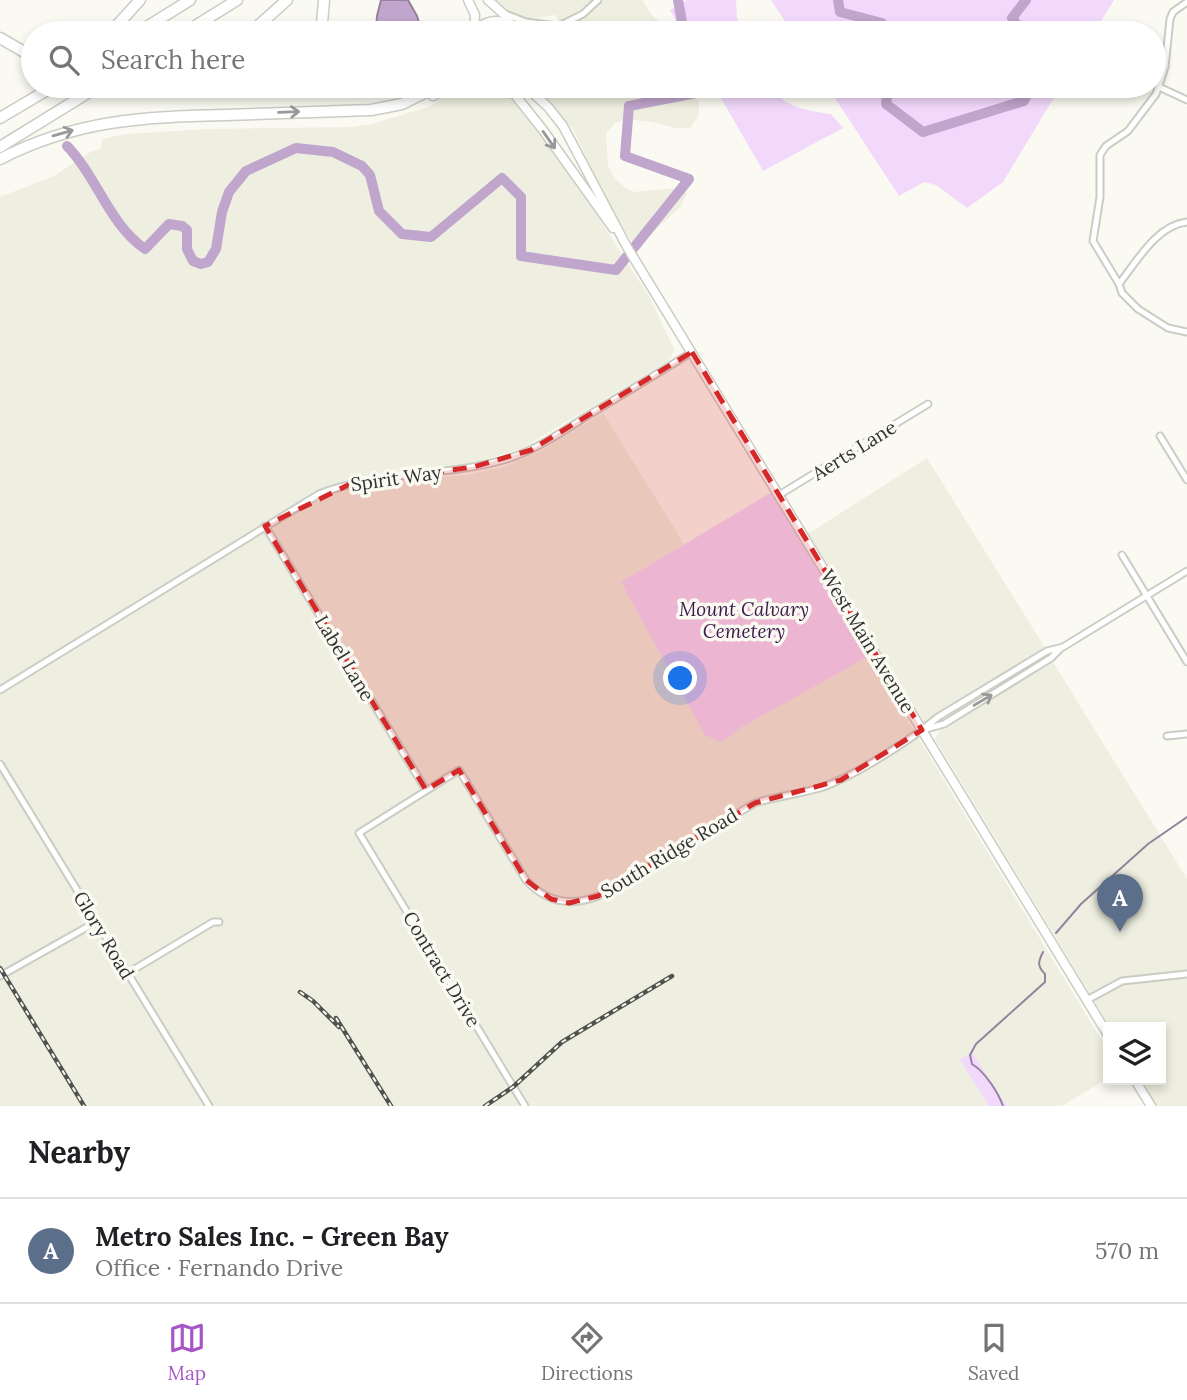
<!DOCTYPE html>
<meta charset="utf-8">
<style>
:root{--surface:#fff;--page:#f2f2f2;--text:#202124;--muted:#757577;--line:#e0e0e0;--accent:#a655c6}
body{margin:0;font-family:Lora,serif;background:var(--page);color:var(--text)}
.controls{position:absolute;right:21px;bottom:21px;display:grid;overflow:hidden;border-radius:0px;box-shadow:0 4px 10px #0003}
.controls button{width:63px;height:63px;display:grid;place-items:center;padding:0;border:0;border-bottom:2px solid var(--line);background:var(--surface);color:var(--text);font:35px sans-serif}
.you{position:absolute;left:681px;top:679px;width:24px;height:24px;margin:-18px;border:5px solid #fff;border-radius:50%;background:#1a73e8;box-shadow:0 0 0 10px #1a73e833}
.badge{display:grid;place-items:center;width:46px;height:46px;border-radius:50%;background:var(--accent);color:#fff;font-size:23px;font-weight:700}
.pin{position:absolute;translate:-50% -58px;filter:drop-shadow(0 2px 4px #0008)}
.pin::after{content:'';position:absolute;top:37px;width:24px;height:21px;background:inherit;clip-path:polygon(0 0,100% 0,50% 100%)}
.list{margin:0;padding:0;list-style:none}
h2{display:flex;justify-content:space-between;align-items:center;height:91px;margin:0;padding:0 28px;font-size:30px}
h2 small{font-size:23px;font-weight:400;color:var(--muted)}
.list li{display:grid;grid-template-columns:46px 1fr auto;gap:21px;align-items:center;box-sizing:border-box;height:105px;padding:0 28px;border-top:2px solid var(--line)}
.list b{display:block;font-size:26px;white-space:nowrap}
.list p{margin:0;font-size:23px;white-space:nowrap;color:var(--muted)}
.list em{font-size:23px;font-style:normal;color:var(--muted)}
.icon{flex:none;width:38px;height:38px;fill:none;stroke:currentColor;stroke-width:2;stroke-linecap:round;stroke-linejoin:round}
.map{position:relative;flex:none;width:1187px;height:1106px;overflow:hidden}
.search{position:absolute;background:var(--surface);box-shadow:0 4px 10px #0003;left:21px;right:21px;top:21px;height:77px;display:flex;align-items:center;gap:18px;box-sizing:border-box;padding:0 24px;border-radius:38px;color:var(--muted);font-size:26px}
.sheet{height:196px;background:var(--surface)}
nav{display:flex;justify-content:space-around;align-items:center;box-sizing:border-box;height:98px;border-top:2px solid var(--line);background:var(--surface);font-size:19px;color:var(--muted)}
nav a{display:grid;justify-items:center;gap:4px}
nav .on{color:var(--accent)}
.map>svg:first-child{display:block}
.built{fill:#eeefe0}
.green{fill:#f2d9fc}
.water{fill:#c0a5cc;stroke:#95839d;stroke-width:2}
.lines{fill:none;stroke-linecap:round;stroke-linejoin:round}
.stream{stroke:#95839d;stroke-width:2}
.river{stroke:#c0a5cc;stroke-width:10}
.minor-casing{stroke:#cbccc4;stroke-width:9}
.secondary-casing{stroke:#cbccc4;stroke-width:11}
.motorway-casing{stroke:#cbccc4;stroke-width:13}
.minor{stroke:#fff;stroke-width:5}
.secondary{stroke:#fff;stroke-width:8}
.motorway{stroke:#fff;stroke-width:10}
.rail-casing{stroke:#51524e;stroke-width:4.5}
.rail{stroke:#fafaf2;stroke-width:2;stroke-dasharray:5;stroke-linecap:butt}
.oneway{stroke:#989998}
.marked{fill:#d62828;fill-opacity:0.2;stroke:#d62828;stroke-width:5;stroke-dasharray:14 9;stroke-linejoin:round}
.labels{text-anchor:middle;stroke-width:7;stroke-linejoin:round;paint-order:stroke}
.street-label{font-size:19px;fill:#323330;stroke:#fafaf2}
.park-label{font-size:19px;font-style:italic;fill:#3d1a4b;stroke:#fafaf2}
</style>
<div class="map">
<svg width="1187" height="1106" viewBox="0 0 1187 1106">
<rect width="100%" height="100%" fill="#fafaf2"/>
<g class="built">
<polygon points="494,0 642,0 652,15 662,24 666,33 563,33 556,15 524,19 515,16"/>
<polygon points="462,86 502,86 522,109 596,214 650,298 674,349 671,358 665,363 521,449 481,461 426,470 432,478 466,475 503,467 541,451 603,413 684,544 622,582 730,733 869,656 1108,1051 1108,1078 1062,1106 1007,1106 972,1052 961,1061 989,1106 0,1106 0,197 54,176 92,151 101,149 102,139 125,134 208,129 352,127 372,124 428,107"/>
<polygon points="532,86 682,86 699,102 699,115 690,128 675,128 652,122 626,119 615,123 606,133 608,166 615,179 626,188 634,192 677,188 685,190 687,193 681,206 636,248 604,197 573,129"/>
<polygon points="927,458 1047,651 938,717 922,730 801,531 811,532"/>
<polygon points="1053,662 1187,879 1187,1106 1157,1106 1141,1080 1161,1080 1161,1027 1110,1027 935,739 940,729"/>
</g>
<g class="green">
<polygon points="687,0 736,0 737,18 743,33 683,33 670,10"/>
<polygon points="771,0 1114,0 1094,33 793,33"/>
<path d="M714,86h55c15,21 38,25 62,28l12,14 -80,43z"/>
<polygon points="827,86 1061,86 1003,182 967,208 936,185 924,182 899,196"/>
<polygon points="772,492 869,656 740,728 722,742 705,735 621,582"/>
<polygon points="972,1052 1007,1106 989,1106 960,1060"/>
</g>
<polygon class="water" points="381,0 408,0 417,16 421,29 418,33 376,33 377,16"/>
<g class="lines">
<g class="stream">
<polyline points="1056,933 1081,904 1148,844 1187,817"/>
<path d="M1003,1106c-5,-14 -18,-34 -31,-42l-2,-9 6,-11 69,-62v-8c-8,-8 -7,-12 -2,-22"/>
</g>
<g class="river">
<polyline points="678,0 684,33"/>
<polyline points="838,0 840,12 882,23 884,33"/>
<polyline points="1024,33 1012,18 1026,0"/>
<polyline points="888,86 886,104 923,132 1024,101 1031,86"/>
<path d="M67,146c30,31 42,78 78,103l24,-25 13,2 5,4v19l6,12 8,3 7,-2 8,-13 6,-37 7,-20 17,-21 50,-23 37,4 29,14 8,9 9,36 23,23 29,3 71,-59 19,19v59l95,14 73,-91 -64,-23 4,-50 72,-14 -2,-6"/>
</g>
<g class="minor-casing">
<g id="minor">
<polyline points="1187,2 1173,12 1170,19 1165,67 1156,94 1128,131 1106,146 1100,155 1100,197 1093,241 1119,284 1122,293 1138,309 1168,328 1187,332"/>
<polyline points="508,15 526,22 556,26"/>
<polyline points="513,27 523,29 550,26"/>
<polyline points="545,33 583,14 598,0"/>
<polyline points="1159,87 1187,100"/>
<path d="M1119,284c18,-23 38,-59 68,-62"/>
<polyline points="1160,436 1187,480"/>
<polyline points="779,495 928,404"/>
<polyline points="265,526 426,790"/>
<polyline points="1122,555 1187,662"/>
<path d="M0,690l319,-196c60,-23 127,-17 188,-35 29,-9 55,-27 80,-43 35,-21 70,-42 105,-64"/>
<polyline points="926,729 944,724 1051,658 1060,649"/>
<polyline points="1167,736 1187,734"/>
<polyline points="0,764 209,1106"/>
<polyline points="128,973 213,922 219,922"/>
<polyline points="0,976 96,922"/>
<polyline points="1087,1000 1122,981 1187,974"/>
<path d="M525,1106l-166,-273 100,-63 67,110c20,22 44,27 72,16l157,-93c22,-7 46,-9 68,-16 33,-12 88,-47 115,-70l109,-66 16,-4 124,-76"/>
</g>
</g>
<g class="secondary-casing">
<g id="secondary">
<polyline points="468,0 475,15 474,33"/>
<polyline points="488,0 508,18 510,24"/>
<path d="M475,33c11,-16 31,-16 42,0"/>
<polyline points="508,86 543,130 613,228"/>
<polyline points="525,86 548,107 563,126 627,247 1108,1035"/>
<polyline points="1135,1080 1151,1106"/>
</g>
</g>
<g class="motorway-casing">
<g id="motorway">
<polyline points="110,33 140,0"/>
<polyline points="137,33 190,0"/>
<polyline points="184,33 237,0"/>
<polyline points="250,33 287,0"/>
<polyline points="323,33 322,23 324,0"/>
<polyline points="0,38 33,57"/>
<polyline points="368,86 398,90 416,86"/>
<polyline points="433,95 448,86"/>
<polyline points="0,118 54,86"/>
<polyline points="0,147 99,86"/>
<path d="M0,159c76,-39 142,-42 225,-44 49,-2 97,-3 146,-5l31,-6 36,-18"/>
</g>
</g>
<use href="#minor" class="minor"/>
<use href="#secondary" class="secondary"/>
<use href="#motorway" class="motorway"/>
<g class="rail-casing">
<g id="rail">
<polyline points="0,968 84,1106"/>
<polyline points="300,992 313,1001 339,1027"/>
<polyline points="336,1018 391,1106"/>
<polyline points="485,1106 513,1087 562,1042 672,976"/>
</g>
</g>
<use href="#rail" class="rail"/>
</g>
<defs><path id="oneway-shaft" d="M-6 0H5M1.5-3L5.5 0L1.5 3" fill="none" stroke-width="1.6" stroke-linecap="round" stroke-linejoin="round" transform="scale(1.75)"/></defs>
<g class="oneway">
<use href="#oneway-shaft" transform="translate(289 112) rotate(-2)"/>
<use href="#oneway-shaft" transform="translate(63 133) rotate(-16)"/>
<use href="#oneway-shaft" transform="translate(549 140) rotate(55)"/>
<use href="#oneway-shaft" transform="translate(983 700) rotate(-31)"/>
</g>
<path class="marked" d="M692,352l230,378 -81,50 -86,23 -157,93 -29,7 -18,-4 -25,-19 -67,-110 -33,20 -161,-264 85,-42 123,-17 58,-17z"/>
<g class="labels">
<g class="street-label">
<text transform="translate(854 450) rotate(-32)" y="7">Aerts Lane</text>
<text transform="translate(396 478) rotate(-8)" y="7">Spirit Way</text>
<text transform="translate(868 641) rotate(59)" y="7">West Main Avenue</text>
<text transform="translate(345 658) rotate(59)" y="7">Label Lane</text>
<text transform="translate(669 853) rotate(-31)" y="7">South Ridge Road</text>
<text transform="translate(104 935) rotate(59)" y="7">Glory Road</text>
<text transform="translate(442 969) rotate(59)" y="7">Contract Drive</text>
</g>
<g class="park-label">
<text x="744" y="616">Mount Calvary<tspan x="744" dy="22">Cemetery</tspan></text>
</g>
</g>
</svg>
<div class="controls">
<button><svg class="icon" aria-label="layers" viewBox="0 0 24 24"><path d="M12 4l9 5-9 5-9-5zM3 14l9 5 9-5"/></svg></button>
</div>
<div class="you"></div>
<div class="pin badge" style="left:1120px;top:932px;background:#5c6f8a">A</div>
<div class="search"><svg class="icon" aria-label="search" viewBox="0 0 24 24"><circle cx="10" cy="10" r="6"/><path d="M15 15l6 6"/></svg>Search here</div>
</div>
<section class="sheet">
<h2>Nearby<small></small></h2>
<ul class="list">
<li><span class="badge" style="background:#5c6f8a">A</span><div><b>Metro Sales Inc. - Green Bay</b><p>Office · Fernando Drive</p></div><em>570 m</em></li>
</ul>
</section>
<nav>
<a class="on"><svg class="icon" aria-label="map" viewBox="0 0 24 24"><path d="M3 6l6-2 6 2 6-2v14l-6 2-6-2-6 2zM9 4v14M15 6v14"/></svg>Map</a>
<a><svg class="icon" aria-label="directions" viewBox="0 0 24 24"><path d="M12 3l9 9-9 9-9-9zM9 14v-3h6M13 9l2 2-2 2"/></svg>Directions</a>
<a><svg class="icon" aria-label="saved" viewBox="0 0 24 24"><path d="M7 4h10v16l-5-4-5 4z"/></svg>Saved</a>
</nav>
